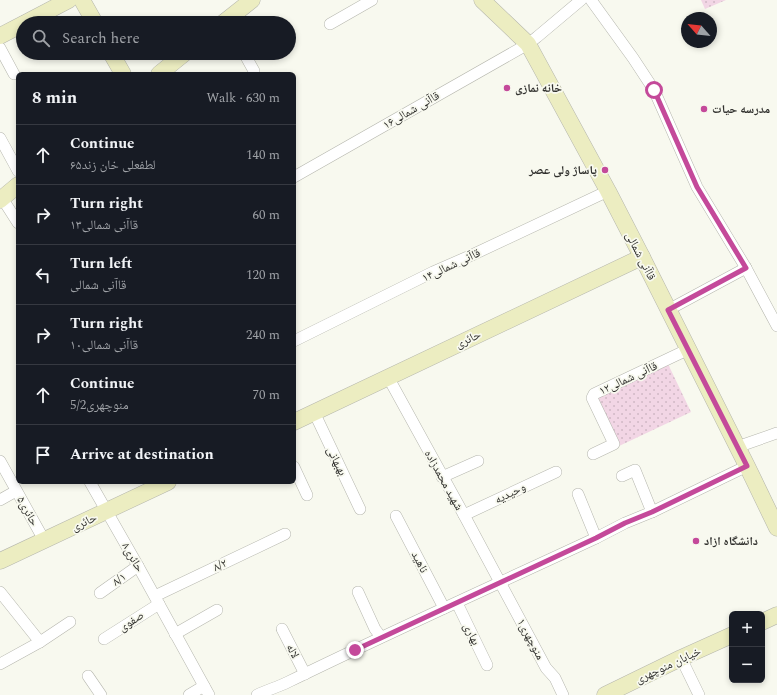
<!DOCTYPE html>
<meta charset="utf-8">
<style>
:root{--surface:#171b24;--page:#242831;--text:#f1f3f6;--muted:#9ea1a6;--line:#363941}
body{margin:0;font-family:Spectral,"Noto Naskh Arabic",serif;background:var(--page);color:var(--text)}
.controls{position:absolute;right:12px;bottom:12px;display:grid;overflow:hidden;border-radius:6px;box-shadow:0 2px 6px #0003}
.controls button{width:36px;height:36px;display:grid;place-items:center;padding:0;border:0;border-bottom:1px solid var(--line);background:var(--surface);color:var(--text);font:20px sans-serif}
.compass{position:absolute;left:681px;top:12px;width:36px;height:36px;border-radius:50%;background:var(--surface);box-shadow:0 2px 6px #0003;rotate:297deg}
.stop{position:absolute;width:12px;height:12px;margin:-9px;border:3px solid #c4499a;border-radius:50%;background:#fff}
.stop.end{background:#c4499a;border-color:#fff;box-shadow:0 1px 4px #0008}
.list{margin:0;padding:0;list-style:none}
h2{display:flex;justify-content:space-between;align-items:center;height:52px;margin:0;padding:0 16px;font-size:17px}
h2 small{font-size:13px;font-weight:400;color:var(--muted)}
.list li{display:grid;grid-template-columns:26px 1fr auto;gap:12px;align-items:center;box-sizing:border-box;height:60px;padding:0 16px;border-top:1px solid var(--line)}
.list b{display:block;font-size:15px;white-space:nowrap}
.list p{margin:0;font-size:13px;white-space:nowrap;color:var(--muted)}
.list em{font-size:13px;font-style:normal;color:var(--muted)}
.icon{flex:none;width:22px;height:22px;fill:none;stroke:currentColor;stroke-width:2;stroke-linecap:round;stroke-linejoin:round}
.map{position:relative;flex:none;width:777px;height:695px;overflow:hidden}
.search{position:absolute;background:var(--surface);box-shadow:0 2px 6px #0003;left:16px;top:16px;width:280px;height:44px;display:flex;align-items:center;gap:10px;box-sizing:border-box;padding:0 14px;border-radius:22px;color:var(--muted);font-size:15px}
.panel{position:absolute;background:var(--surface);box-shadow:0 2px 6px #0003;left:16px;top:72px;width:280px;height:412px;border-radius:6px}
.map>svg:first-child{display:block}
.park{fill:url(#park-dots)}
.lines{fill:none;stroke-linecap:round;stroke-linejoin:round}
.street-casing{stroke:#b5b6ad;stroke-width:12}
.secondary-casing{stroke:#b5b6ad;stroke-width:17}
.street{stroke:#fff;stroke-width:11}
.secondary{stroke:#ecedc1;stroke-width:16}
.route{stroke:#c4499a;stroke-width:5}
.poi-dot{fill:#c4499a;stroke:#f8f9ef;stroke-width:1.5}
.labels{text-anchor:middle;stroke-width:3.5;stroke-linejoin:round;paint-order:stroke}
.poi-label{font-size:12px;font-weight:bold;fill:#31312e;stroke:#f8f9ef;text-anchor:start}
.street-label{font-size:12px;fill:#31312e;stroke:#f8f9ef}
</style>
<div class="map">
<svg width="777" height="695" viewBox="0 0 777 695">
<defs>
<pattern id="park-dots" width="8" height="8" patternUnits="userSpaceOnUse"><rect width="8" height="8" fill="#f2d6e5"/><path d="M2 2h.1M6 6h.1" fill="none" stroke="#d0b8c5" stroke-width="1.8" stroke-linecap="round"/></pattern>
</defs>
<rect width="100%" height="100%" fill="#f8f9ef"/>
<g class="park">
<polygon points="701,0 726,0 705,9"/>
<polygon points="668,364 691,412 617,447 597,397"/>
</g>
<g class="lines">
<g class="street-casing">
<g id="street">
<polyline points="591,0 633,58 654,90 697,187 746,268 777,326"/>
<polyline points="330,24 372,0"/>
<polyline points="0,48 14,74"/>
<polyline points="244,53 254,71"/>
<polyline points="0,138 18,171"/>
<polyline points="294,177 528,44 537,37 581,0"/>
<polyline points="2,198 18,223"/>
<polyline points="668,310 746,268"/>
<polyline points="294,341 433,272 472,255 608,191"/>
<polyline points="388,377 464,515 546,668 555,678 563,695"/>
<polyline points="314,412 360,509"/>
<polyline points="737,447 777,433"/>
<polyline points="593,454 614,444 592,398 594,394 689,349"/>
<polyline points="0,461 44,540"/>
<polyline points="294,467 307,495"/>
<polyline points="622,476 635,470 652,512"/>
<polyline points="442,477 478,461"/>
<polyline points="90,482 138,566 209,695"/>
<polyline points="578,494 596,538"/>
<polyline points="0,500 16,491"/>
<polyline points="464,515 556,472"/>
<polyline points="396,516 444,608"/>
<polyline points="0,592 40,642"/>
<polyline points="358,592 375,629 381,637"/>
<polyline points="100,593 138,566"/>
<polyline points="155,596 285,534"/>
<polyline points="457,603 487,665"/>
<polyline points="282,629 305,674"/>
<polyline points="175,634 217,610"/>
<polyline points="104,639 159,604"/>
<polyline points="681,658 699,695"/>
<polyline points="0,664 40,642 70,622"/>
<polyline points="88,676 101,695"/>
<polyline points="189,695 204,686"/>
<path d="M257,695c10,-5 21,-8 31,-13 102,-50 205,-96 308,-144l29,-15 27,-11 95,-46"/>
</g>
</g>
<g class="secondary-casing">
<g id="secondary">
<polyline points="82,0 95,23"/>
<polyline points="482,0 528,44 608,191 642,257 747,466 777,528"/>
<polyline points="25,23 69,0"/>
<polyline points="223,23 252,0"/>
<polyline points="0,36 23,24"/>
<polyline points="111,53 123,74"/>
<polyline points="159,74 185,53"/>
<polyline points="0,200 18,185"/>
<polyline points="294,422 642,257"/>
<polyline points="0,561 168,482"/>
<polyline points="762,622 777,615"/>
<polyline points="605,695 681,658 732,635"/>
</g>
</g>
<use href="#street" class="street"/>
<use href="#secondary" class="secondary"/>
</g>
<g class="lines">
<polyline class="route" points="355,650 596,538 625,523 652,512 747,466 668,310 746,268 697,187 654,90"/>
</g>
<g class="poi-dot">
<circle cx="507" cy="88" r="4"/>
<circle cx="704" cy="109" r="4"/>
<circle cx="605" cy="170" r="4"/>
<circle cx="696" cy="541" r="4"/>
</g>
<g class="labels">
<g class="poi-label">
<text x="515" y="92">خانه نمازی</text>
<text x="712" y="113">مدرسه حیات</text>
<text x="597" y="174" text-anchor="end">پاساژ ولی عصر</text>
<text x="704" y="545">دانشگاه ازاد</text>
</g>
<g class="street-label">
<text transform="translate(411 110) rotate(-30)" y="4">قاآنی شمالی۱۶</text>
<text transform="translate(641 256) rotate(63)" y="4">قاآنی شمالی</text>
<text transform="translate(451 265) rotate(-25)" y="4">قاآنی شمالی۱۴</text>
<text transform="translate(468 339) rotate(-25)" y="4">حائری</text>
<text transform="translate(628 378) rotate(-25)" y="4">قاآنی شمالی۱۲</text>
<text transform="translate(337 461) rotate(64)" y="4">بهبهانی</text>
<text transform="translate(444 480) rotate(61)" y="4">شهید محمدزاده</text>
<text transform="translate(510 493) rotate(-26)" y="4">وحیدیه</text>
<text transform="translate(28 511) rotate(61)" y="4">حائری۵</text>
<text transform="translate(84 522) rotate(-25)" y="4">حائری</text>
<text transform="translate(133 557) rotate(60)" y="4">حائری۸</text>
<text transform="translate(420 562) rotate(63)" y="4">ناهید</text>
<text transform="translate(220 565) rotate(-25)" y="4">۸/۲</text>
<text transform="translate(119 579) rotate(-35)" y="4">۸/۱</text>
<text transform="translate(131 621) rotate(-33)" y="4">صفوی</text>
<text transform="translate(472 634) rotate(64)" y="4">بهاری</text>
<text transform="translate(531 639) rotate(62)" y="4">منوچهری۱</text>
<text transform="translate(293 651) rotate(62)" y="4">لاله</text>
<text transform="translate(668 665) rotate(-25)" y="4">خیابان منوچهری</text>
</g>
</g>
</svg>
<div class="controls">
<button>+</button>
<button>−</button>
</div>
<svg class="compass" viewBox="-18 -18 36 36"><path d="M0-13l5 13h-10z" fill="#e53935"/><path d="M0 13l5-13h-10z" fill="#9ea1a6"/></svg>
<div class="stop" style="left:654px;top:90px"></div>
<div class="stop end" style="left:355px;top:650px"></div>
<div class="search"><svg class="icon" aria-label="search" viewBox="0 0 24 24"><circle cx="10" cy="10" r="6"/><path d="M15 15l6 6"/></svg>Search here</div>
<section class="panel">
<h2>8 min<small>Walk · 630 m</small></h2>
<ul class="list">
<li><svg class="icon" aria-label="ahead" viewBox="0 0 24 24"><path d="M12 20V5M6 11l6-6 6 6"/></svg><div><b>Continue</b><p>لطفعلی خان زند۶۵</p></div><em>140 m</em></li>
<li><svg class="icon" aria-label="right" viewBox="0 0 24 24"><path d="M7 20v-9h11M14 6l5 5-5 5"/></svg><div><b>Turn right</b><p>قاآنی شمالی۱۳</p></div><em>60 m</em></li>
<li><svg class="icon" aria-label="left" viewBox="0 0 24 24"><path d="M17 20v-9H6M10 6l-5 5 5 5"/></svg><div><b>Turn left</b><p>قاآنی شمالی</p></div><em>120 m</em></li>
<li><svg class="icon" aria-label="right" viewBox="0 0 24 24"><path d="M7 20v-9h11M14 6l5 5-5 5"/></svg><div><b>Turn right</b><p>قاآنی شمالی۱۰</p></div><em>240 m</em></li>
<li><svg class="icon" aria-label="ahead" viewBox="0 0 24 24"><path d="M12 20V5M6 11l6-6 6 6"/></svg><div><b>Continue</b><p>5/2منوچهری</p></div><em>70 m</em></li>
<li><svg class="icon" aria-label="arrive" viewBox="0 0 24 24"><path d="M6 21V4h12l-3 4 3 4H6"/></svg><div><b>Arrive at destination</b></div></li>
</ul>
</section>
</div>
